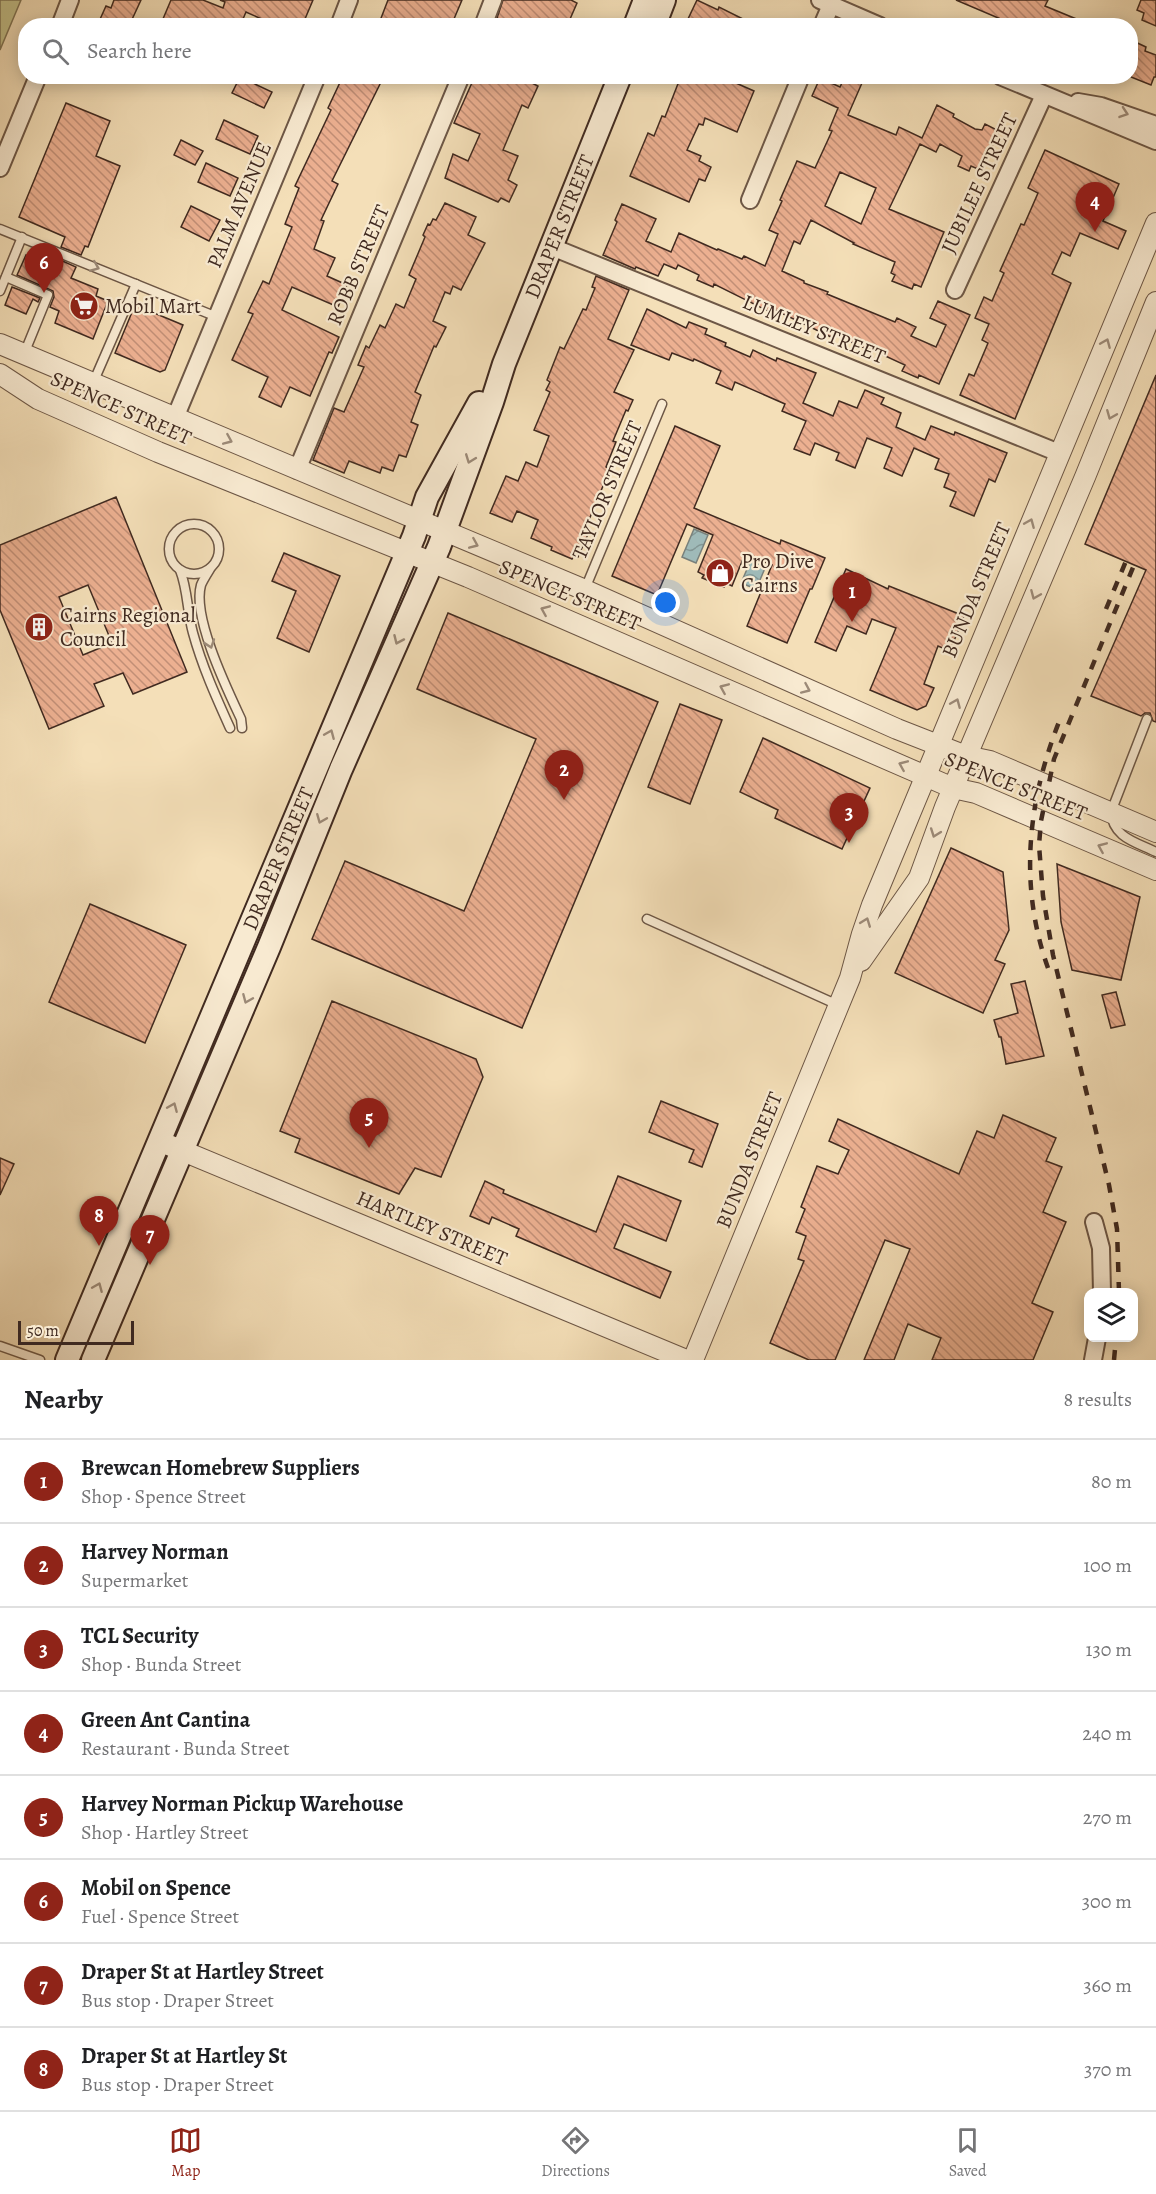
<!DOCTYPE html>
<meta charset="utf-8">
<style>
:root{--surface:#fff;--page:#f6f6f6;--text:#202124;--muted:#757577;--line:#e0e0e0;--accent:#8f2418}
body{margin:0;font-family:Alegreya,serif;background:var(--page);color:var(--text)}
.controls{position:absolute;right:18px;bottom:18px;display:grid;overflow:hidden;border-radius:12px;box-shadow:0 3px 15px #0003}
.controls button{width:54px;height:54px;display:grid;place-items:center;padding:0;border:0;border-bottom:2px solid var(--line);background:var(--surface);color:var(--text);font:30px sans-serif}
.scale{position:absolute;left:18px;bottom:15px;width:116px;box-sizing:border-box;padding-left:6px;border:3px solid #402a20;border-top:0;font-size:16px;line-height:21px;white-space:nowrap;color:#402a20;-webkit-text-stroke:4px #f8ead1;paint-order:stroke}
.you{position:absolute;left:666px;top:603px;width:21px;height:21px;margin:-15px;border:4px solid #fff;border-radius:50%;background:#1a73e8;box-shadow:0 0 0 9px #1a73e833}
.badge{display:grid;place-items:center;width:39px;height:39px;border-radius:50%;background:var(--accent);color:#fff;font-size:20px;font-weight:700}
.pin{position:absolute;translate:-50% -50px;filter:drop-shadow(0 2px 3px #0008)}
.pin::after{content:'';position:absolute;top:32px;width:21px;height:18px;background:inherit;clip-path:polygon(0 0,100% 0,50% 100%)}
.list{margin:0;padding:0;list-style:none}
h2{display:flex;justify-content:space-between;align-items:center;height:78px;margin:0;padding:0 24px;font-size:26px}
h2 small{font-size:20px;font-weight:400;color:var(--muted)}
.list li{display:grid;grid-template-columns:39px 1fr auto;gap:18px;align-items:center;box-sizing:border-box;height:84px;padding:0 24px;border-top:2px solid var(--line)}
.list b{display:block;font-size:22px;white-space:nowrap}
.list p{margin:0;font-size:20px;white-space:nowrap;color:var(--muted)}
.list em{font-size:20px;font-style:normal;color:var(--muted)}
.icon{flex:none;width:33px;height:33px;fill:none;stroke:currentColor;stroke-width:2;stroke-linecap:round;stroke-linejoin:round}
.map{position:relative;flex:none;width:1156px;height:1360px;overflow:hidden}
.search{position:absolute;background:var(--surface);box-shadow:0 3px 15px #0003;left:18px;right:18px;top:18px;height:66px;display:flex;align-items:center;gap:15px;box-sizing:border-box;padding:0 21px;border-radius:24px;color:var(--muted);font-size:22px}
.sheet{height:750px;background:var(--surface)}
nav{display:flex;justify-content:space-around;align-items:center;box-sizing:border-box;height:84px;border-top:2px solid var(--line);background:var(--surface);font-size:16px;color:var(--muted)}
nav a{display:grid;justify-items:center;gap:3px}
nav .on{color:var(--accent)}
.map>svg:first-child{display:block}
.green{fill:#c2c08a;stroke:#817555;stroke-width:1.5}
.water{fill:url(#water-waves);stroke:#79807b;stroke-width:1.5}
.building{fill:url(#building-back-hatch);stroke:#402a20;stroke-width:1.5;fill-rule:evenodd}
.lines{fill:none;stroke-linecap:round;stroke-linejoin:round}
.service-casing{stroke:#6d5746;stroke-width:11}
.minor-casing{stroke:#6d5746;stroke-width:20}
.tertiary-casing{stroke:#6d5746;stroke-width:22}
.secondary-casing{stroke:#402a20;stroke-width:26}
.service{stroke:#f8ead1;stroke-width:8}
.minor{stroke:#f8ead1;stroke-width:16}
.tertiary{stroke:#f8ead1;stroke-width:20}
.secondary{stroke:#f8ead1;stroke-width:22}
.rail{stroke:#402a20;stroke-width:4.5;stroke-dasharray:10 10;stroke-linecap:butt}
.oneway{stroke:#9c8a78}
.labels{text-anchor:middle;stroke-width:4.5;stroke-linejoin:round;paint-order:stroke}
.street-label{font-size:21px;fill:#402a20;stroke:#f8ead1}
.poi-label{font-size:21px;fill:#402a20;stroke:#f8ead1;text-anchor:start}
</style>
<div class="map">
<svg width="1156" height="1360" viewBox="0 0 1156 1360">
<defs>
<pattern id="water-waves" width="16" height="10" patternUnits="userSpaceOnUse" patternTransform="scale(1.5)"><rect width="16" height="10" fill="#9fbab8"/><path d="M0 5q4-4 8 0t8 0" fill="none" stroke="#839795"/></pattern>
<pattern id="building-back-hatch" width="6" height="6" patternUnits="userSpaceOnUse" patternTransform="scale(1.5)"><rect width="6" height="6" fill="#ecb091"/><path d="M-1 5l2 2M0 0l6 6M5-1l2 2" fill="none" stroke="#c18f76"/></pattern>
</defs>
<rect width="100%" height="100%" fill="#f4dfb8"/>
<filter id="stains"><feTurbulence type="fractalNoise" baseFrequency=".00333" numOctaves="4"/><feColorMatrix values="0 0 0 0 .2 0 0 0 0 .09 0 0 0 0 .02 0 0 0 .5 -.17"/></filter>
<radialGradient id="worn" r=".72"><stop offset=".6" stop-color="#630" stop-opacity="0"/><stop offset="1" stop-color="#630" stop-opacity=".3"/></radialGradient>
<polygon class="green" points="0,0 21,0 0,50"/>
<g class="water">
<polygon points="694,529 708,535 696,563 682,557"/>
<polygon points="751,560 766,566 756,589 741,583"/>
</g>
<g class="building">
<polygon points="114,0 141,0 129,26 97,26 106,6 111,8"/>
<polygon points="171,0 203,0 223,8 225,2 220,0 313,0 302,26 277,26 246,12 240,26 160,26"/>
<polygon points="388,0 462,0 451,26 378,26"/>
<polygon points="503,0 571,0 577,3 567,26 515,26 497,18"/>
<polygon points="697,0 718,10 719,7 757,26 701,26 688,19"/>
<polygon points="956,0 1048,0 1045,6 1091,25 1017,26"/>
<polygon points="1141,0 1156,0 1156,26 1142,20 1144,13 1137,10"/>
<polygon points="1131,40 1146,47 1145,51 1156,55 1156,77 1154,77 1151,85 1131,77"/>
<polygon points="343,76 384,76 332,181 338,184 321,220 324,221 314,249 335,258 327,276 347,285 338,307 292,287 282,310 339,337 332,353 329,352 310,396 290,387 281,407 259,397 268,377 232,360 253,314 248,312 263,281 269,284 292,227 285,224 299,188 295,186 331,110 328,108"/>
<polygon points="475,76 534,76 532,83 538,86 528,108 522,105 503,150 518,156 508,180 517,185 509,202 501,198 498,202 445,178 453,154 468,161 480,134 454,123"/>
<polygon points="681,76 720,76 754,91 737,132 705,118 703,125 699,124 687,150 701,156 699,161 711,167 705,181 699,179 689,202 630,176 648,133 654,136 662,116 665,117"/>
<path d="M845,76l17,7 -14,32 48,20 3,-8 23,11 15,-33 17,9 -1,3 22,12 7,1 3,-6 14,7 -17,37 -3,-2 -1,3 -7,-3 -2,5 -11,-5 4,-10 -22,-12 -4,8 -16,-8 -31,65 55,23 -23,55 -7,-3 -2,5 -20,-8 3,-6 -4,-2 4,-11 -42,-18 1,-1 -43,-23 -11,24 -6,-3 -12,30 22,10v2l24,9 -1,2 68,28 2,-4 19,9 -5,9 25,11 10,-22 -16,-7 8,-17 32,14 -31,69 -20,-9 -1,3 -16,-7 3,-6 -37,-17 -1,1 -32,-14 -2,3 -62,-30 -1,4 -56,-28 -1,3 -16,-7 2,-5 -21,-10 -2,4 -12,-5 -6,12 -22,-9 -1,2 -32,-14 14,-33 -2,-2 7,-16 34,15 -10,22 25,11 8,-19 38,17 1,-1 24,10 2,-3 21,10 13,-32 -9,-4 13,-29 -2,-1 17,-39 18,7 17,-37 -3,-1 9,-22 -26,-12 8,-18 20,9zM840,172l36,16 -15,36 -36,-18z"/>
<polygon points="240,77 272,92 264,108 232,93"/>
<polygon points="66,103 110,121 96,156 120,166 88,247 85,246 81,255 61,247 65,237 19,217"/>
<polygon points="224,120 258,136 250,154 216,139"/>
<polygon points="181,140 203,151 195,165 174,155"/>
<polygon points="1045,150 1119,184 1103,221 1126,231 1118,249 1080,233 1070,256 1062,252 1052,274 1071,283 1015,419 960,395 969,374 974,376 988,343 982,340 989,324 975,318 984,297 992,301 1004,273 1000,271 1021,224 1024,225 1038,193 1028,188"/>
<polygon points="206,163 238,178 230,196 198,182"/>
<polygon points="445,203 476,217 468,235 485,243 461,290 453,286 450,294 445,292 433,321 446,327 436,347 434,346 415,392 421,395 411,422 418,425 406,457 399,455 393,471 382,467 380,473 349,461 344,473 313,460 334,408 344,412 364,367 358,365 366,346 369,348 380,325 385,328 396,304 404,308 416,279 409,275 425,237 423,235 428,224 430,225 433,219 436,220"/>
<polygon points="191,206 220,220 209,241 181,227"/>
<polygon points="26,255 52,267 56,258 76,267 71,278 98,289 96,296 108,301 93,339 55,323 59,311 50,307 54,297 53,291 17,275"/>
<polygon points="596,276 629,290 608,339 634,350 614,392 633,400 628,411 626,410 613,441 616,442 606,467 610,469 584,532 588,534 578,557 574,555 572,559 551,550 552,547 531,538 538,520 517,511 512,522 490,513 506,476 518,481 526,462 537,467 549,436 534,430 550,392 546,390 550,382 547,380 560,347 564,349 583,309 586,310 595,288 592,287"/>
<polygon points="12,287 40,298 38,302 33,299 26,314 5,305"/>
<polygon points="135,305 183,325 165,370 160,372 115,353"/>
<polygon points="647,309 686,328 689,322 707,329 705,334 726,343 725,346 750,357 753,350 776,361 777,358 816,373 803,403 833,416 839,401 857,408 865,390 884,398 881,404 901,413 896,427 925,440 931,426 954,435 955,432 1007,453 995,482 989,479 974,516 950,506 956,492 944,487 949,474 935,469 939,459 914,448 902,476 884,468 892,448 867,438 855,468 836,460 839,453 815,443 810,455 794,449 806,421 782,411 785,404 735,382 732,390 716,383 721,371 694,359 693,361 672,353 669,360 631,345"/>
<polygon points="1156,375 1156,722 1153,721 1150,713 1145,713 1141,716 1091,696 1146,570 1085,544"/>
<polygon points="675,426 720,446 694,508 780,544 781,540 825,558 812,589 810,589 787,643 747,626 772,565 745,554 732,586 726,583 724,587 702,578 704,575 698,572 713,535 687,524 657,595 612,576"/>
<path d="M116,497l71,175 -54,22 -10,-21 -29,11 10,22 -55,23 -49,-119v-65zM88,585l24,58 -29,12 -24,-58z"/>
<polygon points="284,553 340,576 309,652 277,638 296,591 272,581"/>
<polygon points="846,569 888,589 889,586 964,616 950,651 938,646 924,684 934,688 926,706 917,710 870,690 896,628 872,619 866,634 847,626 836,651 815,642"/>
<polygon points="448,613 658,702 522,1028 312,939 345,861 464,911 536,739 417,689"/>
<polygon points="680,704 722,720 690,804 648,787"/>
<polygon points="763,738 870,788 842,849 775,818 778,810 740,792"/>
<polygon points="951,848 1003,872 1009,930 995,960 1005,964 983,1013 895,973"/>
<polygon points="1057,864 1140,897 1121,980 1072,970 1061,922"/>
<polygon points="90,904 186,945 145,1043 49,1002"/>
<polygon points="1025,981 1044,1056 1006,1064 1001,1037 999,1037 994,1020 1018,1013 1011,984"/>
<polygon points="1116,992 1125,1025 1111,1028 1102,995"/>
<polygon points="332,1001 476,1059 483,1077 441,1177 415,1168 399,1194 295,1152 300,1139 280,1131"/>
<polygon points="661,1101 718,1124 702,1167 689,1162 694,1150 649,1132"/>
<polygon points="1003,1115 1056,1138 1046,1161 1062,1167 1043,1212 1066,1222 1032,1303 1053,1312 1033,1360 932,1360 941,1338 908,1324 894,1360 864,1360 910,1249 885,1240 835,1360 809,1360 770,1343 804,1261 798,1259 806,1236 796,1232 805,1209 801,1207 817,1166 838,1174 849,1150 829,1141 838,1119 959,1174 977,1131 994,1138"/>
<polygon points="0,1158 14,1164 0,1195"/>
<polygon points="618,1176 681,1201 666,1241 624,1224 614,1248 671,1272 660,1298 516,1236 519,1229 492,1217 489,1224 470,1216 485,1181 504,1190 503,1193 596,1232"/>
</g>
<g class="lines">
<g class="service-casing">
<g id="service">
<polyline points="0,229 217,317"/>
<polyline points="6,277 48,295 24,354"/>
<polyline points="0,291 22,237"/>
<polyline points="93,383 136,284"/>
<circle cx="194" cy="549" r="25"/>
<path d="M210,569c-3,5 -7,11 -9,16 -9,32 26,104 40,134l1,9"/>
<path d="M180,570c8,20 7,42 13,63 9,33 23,64 37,95"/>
<polyline points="585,589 662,404"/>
<path d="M1147,719l-36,93c2,26 25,30 45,40"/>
<polyline points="647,919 838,1005"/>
<polyline points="0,1346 40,1360"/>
</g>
</g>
<g class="minor-casing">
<g id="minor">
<polyline points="820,0 880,26"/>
<polyline points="60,26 70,0"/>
<polyline points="339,26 349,0"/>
<polyline points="483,26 493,0"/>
<polyline points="822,26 831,5"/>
<polyline points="1000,76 1156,141"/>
<polyline points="1078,102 1101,106 1156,125"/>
<polyline points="0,168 38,76"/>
<polyline points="750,200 801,76"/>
<polyline points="552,247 1059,453"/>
<polyline points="955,290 1044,95"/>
<polyline points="175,418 317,76"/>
<polyline points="297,470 461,76"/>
<polyline points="1094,1222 1101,1248 1102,1292"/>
<polyline points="1093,1360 1097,1338"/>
</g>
</g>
<g class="tertiary-casing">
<g id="tertiary">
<polyline points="0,344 585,590 897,729 966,756 990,761 1156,832"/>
<polyline points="0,374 38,399 158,452 468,577 953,788 976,793 1156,870"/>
<polyline points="861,961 919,878 945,807 1085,477 1156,302"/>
<polyline points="159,1141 686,1360"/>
<polyline points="693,1360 850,978 862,934 872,905 1156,223"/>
</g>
</g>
<g class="secondary-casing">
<g id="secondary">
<polyline points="635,26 645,0"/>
<polyline points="654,26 664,0"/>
<path id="s1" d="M67,1360l347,-824 13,-39 52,-94"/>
<path id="s2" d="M93,1360l176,-413 72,-178 98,-222 53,-145 12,-38 116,-288"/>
</g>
</g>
<use href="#service" class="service"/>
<use href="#minor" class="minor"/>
<use href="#tertiary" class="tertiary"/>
<use href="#secondary" class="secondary"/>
<g class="rail">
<polyline points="1106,609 1126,561"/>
<path d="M1048,968c-30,-84 -20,-170 13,-251"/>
<polyline points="1119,1292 1117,1229 1109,1185 1053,955 1043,896 1039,845 1041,821 1054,759 1134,565"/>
<polyline points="1114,1360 1116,1338"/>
</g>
</g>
<defs><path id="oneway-chevron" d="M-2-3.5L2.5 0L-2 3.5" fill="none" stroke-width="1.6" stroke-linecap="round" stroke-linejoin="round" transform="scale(1.5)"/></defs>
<g class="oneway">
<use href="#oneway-chevron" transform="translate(1124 113) rotate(19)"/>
<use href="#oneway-chevron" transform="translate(95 267) rotate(22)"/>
<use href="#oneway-chevron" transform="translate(1106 343) rotate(-67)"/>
<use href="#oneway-chevron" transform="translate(1111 415) rotate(112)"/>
<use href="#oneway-chevron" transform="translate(228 440) rotate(23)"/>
<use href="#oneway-chevron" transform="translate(470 459) rotate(111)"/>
<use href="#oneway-chevron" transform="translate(1030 523) rotate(-67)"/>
<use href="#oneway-chevron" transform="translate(474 544) rotate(23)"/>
<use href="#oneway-chevron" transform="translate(1035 595) rotate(113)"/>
<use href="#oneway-chevron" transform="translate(545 610) rotate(-157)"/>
<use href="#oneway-chevron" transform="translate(398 640) rotate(114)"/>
<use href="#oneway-chevron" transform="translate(210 644) rotate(71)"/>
<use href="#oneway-chevron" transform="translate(724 688) rotate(-157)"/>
<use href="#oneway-chevron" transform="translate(806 689) rotate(24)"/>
<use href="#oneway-chevron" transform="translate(956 703) rotate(-67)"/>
<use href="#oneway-chevron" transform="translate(330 734) rotate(-67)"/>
<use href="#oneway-chevron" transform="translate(903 765) rotate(-157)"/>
<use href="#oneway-chevron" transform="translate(321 819) rotate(112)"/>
<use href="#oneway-chevron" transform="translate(935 833) rotate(110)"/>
<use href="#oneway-chevron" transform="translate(1102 847) rotate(-157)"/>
<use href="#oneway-chevron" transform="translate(866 922) rotate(-69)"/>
<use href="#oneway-chevron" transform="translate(247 999) rotate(113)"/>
<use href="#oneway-chevron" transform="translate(173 1107) rotate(-67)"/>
<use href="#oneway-chevron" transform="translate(98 1287) rotate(-67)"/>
</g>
<defs>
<g id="supermarket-disc" transform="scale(1.5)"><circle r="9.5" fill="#8f2418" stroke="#f8ead1"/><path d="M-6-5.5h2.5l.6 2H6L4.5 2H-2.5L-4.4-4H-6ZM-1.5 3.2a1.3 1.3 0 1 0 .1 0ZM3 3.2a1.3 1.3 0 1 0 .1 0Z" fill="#fff"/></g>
<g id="shop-disc" transform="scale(1.5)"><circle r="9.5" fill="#8f2418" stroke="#f8ead1"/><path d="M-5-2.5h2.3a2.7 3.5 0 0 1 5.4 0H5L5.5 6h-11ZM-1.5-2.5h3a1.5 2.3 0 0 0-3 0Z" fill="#fff"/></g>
<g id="building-disc" transform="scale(1.5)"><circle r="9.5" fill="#8f2418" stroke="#f8ead1"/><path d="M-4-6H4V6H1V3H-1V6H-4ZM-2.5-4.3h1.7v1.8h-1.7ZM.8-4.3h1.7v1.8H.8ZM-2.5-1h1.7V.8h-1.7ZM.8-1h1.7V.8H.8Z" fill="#fff"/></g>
</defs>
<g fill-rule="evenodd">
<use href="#supermarket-disc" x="84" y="306"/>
<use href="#shop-disc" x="720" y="573"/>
<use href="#building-disc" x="39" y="627"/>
</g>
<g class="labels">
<g class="street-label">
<text transform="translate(979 183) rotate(-65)" y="7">JUBILEE STREET</text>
<text transform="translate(239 205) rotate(-67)" y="7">PALM AVENUE</text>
<text dy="7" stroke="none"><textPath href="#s2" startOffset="1226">DRAPER STREET</textPath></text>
<text transform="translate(358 265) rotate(-67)" y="7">ROBB STREET</text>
<text transform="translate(814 329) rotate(22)" y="7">LUMLEY STREET</text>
<text transform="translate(121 408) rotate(24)" y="7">SPENCE STREET</text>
<text transform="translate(607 490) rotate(-67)" y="7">TAYLOR STREET</text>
<text transform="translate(976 590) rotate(-67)" y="7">BUNDA STREET</text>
<text transform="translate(570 595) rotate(23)" y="7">SPENCE STREET</text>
<text transform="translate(1016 786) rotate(22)" y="7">SPENCE STREET</text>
<text dy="7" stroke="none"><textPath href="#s1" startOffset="544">DRAPER STREET</textPath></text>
<text transform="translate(749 1160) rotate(-68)" y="7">BUNDA STREET</text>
<text transform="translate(432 1228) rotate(23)" y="7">HARTLEY STREET</text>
</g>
<g class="poi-label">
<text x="105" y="313">Mobil Mart</text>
<text x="741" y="568">Pro Dive<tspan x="741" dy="24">Cairns</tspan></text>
<text x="60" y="622">Cairns Regional<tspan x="60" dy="24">Council</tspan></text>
</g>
</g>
<rect width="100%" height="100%" filter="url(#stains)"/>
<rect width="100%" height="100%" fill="url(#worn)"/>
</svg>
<div class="controls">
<button><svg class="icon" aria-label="layers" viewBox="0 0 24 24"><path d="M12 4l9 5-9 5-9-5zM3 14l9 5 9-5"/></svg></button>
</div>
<div class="scale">50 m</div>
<div class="you"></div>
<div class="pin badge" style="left:852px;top:622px">1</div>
<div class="pin badge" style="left:564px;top:800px">2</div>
<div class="pin badge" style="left:849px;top:843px">3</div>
<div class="pin badge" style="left:1095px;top:232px">4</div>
<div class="pin badge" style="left:369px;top:1148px">5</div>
<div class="pin badge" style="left:44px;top:293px">6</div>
<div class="pin badge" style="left:150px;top:1265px">7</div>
<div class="pin badge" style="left:99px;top:1246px">8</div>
<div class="search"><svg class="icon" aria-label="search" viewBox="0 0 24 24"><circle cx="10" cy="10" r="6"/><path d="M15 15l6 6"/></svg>Search here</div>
</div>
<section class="sheet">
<h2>Nearby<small>8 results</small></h2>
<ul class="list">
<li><span class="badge">1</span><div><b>Brewcan Homebrew Suppliers</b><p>Shop · Spence Street</p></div><em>80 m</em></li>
<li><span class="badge">2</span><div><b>Harvey Norman</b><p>Supermarket</p></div><em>100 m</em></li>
<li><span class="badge">3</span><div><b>TCL Security</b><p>Shop · Bunda Street</p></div><em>130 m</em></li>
<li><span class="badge">4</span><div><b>Green Ant Cantina</b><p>Restaurant · Bunda Street</p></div><em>240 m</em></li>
<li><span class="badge">5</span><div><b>Harvey Norman Pickup Warehouse</b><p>Shop · Hartley Street</p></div><em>270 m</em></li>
<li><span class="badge">6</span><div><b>Mobil on Spence</b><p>Fuel · Spence Street</p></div><em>300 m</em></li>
<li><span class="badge">7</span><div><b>Draper St at Hartley Street</b><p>Bus stop · Draper Street</p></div><em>360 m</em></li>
<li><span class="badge">8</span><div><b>Draper St at Hartley St</b><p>Bus stop · Draper Street</p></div><em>370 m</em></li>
</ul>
</section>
<nav>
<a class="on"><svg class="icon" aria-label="map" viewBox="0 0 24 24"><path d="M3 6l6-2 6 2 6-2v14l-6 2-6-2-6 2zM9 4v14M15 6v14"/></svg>Map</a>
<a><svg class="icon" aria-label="directions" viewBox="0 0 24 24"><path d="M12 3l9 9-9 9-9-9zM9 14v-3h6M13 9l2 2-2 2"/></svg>Directions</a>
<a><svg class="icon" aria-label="saved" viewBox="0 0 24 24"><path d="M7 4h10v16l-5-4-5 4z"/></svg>Saved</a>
</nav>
